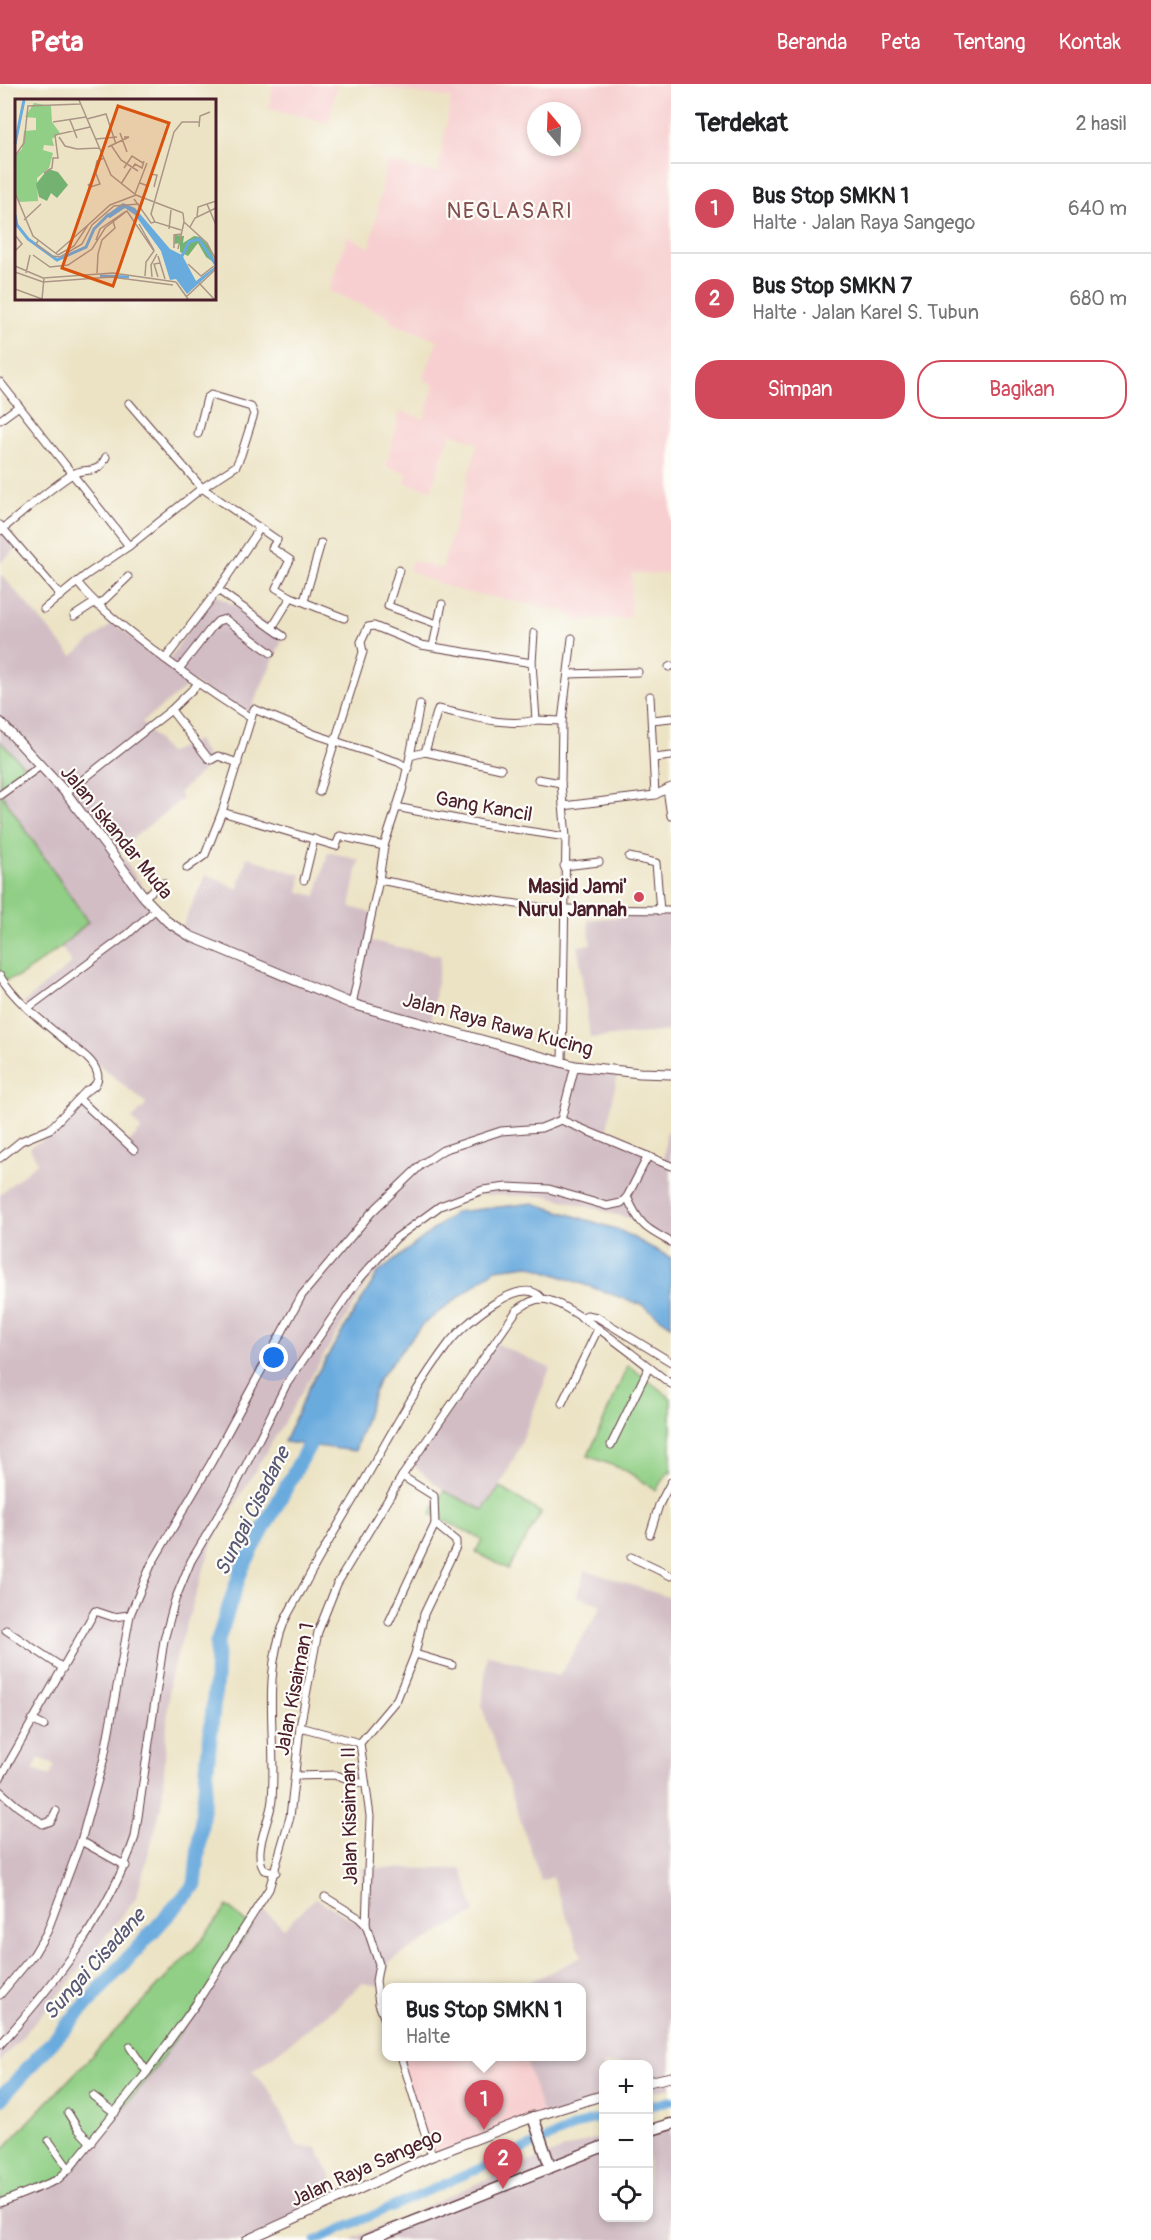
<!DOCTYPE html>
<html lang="id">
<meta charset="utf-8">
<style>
:root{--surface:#fff;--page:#f6f6f6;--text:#202124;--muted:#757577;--line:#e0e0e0;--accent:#d1495b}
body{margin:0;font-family:Pangolin,sans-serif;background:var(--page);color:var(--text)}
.controls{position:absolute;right:18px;bottom:18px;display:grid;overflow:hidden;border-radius:12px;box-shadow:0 3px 9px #0003}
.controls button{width:54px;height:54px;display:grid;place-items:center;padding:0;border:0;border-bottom:2px solid var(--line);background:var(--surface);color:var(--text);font:30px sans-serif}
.compass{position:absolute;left:527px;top:18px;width:54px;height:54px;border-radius:50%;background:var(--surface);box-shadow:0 3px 9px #0003;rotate:341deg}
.you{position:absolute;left:274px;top:1274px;width:21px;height:21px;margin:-15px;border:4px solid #fff;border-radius:50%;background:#1a73e8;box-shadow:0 0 0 9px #1a73e833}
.badge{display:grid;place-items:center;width:39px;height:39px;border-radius:50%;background:var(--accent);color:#fff;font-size:20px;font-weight:700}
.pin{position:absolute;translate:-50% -50px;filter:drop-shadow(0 2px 3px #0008)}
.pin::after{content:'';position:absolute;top:32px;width:21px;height:18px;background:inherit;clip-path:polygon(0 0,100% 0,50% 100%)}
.popup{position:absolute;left:382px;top:1899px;width:204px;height:78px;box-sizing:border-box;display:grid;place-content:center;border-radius:12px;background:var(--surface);filter:drop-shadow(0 2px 4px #0005);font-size:20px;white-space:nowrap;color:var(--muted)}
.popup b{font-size:22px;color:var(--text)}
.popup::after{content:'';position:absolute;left:50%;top:100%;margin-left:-12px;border:12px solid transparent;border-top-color:var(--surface)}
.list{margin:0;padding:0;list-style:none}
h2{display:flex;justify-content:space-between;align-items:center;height:78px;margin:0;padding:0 24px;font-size:26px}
h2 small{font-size:20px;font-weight:400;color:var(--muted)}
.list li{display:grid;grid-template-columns:39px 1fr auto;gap:18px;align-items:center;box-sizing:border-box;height:90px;padding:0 24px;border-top:2px solid var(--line)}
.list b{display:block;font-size:22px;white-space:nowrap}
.list p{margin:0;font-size:20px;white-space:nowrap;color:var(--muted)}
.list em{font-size:20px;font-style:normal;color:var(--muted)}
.actions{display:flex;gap:12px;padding:18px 24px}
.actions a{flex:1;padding:14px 0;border:2px solid var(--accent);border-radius:24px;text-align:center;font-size:21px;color:var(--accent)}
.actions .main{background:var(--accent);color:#fff}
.icon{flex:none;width:33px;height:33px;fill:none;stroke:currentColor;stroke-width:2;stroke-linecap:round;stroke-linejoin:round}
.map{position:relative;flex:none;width:671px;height:2156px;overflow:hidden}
header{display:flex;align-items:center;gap:36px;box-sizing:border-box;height:84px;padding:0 30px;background:var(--accent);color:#fff}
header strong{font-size:28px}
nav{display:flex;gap:33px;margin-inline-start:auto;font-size:21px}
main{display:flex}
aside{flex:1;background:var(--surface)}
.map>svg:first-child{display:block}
.built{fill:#f7cfd0;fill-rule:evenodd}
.industrial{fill:#d2bdc5;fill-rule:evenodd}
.green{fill:#90cf85;stroke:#6d7758;stroke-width:1.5}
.water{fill:#6aabde;stroke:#5a6584;stroke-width:1.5}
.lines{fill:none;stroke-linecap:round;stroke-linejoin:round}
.canal{stroke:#6aabde;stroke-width:9}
.river{stroke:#6aabde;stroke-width:15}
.street-casing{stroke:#623c42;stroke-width:9}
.secondary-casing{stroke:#623c42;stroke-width:11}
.primary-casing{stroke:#623c42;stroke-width:13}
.street{stroke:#fff;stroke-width:7}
.secondary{stroke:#fff;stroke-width:9}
.primary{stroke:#fff;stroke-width:10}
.poi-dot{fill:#d1495b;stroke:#fdfcf7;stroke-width:2}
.labels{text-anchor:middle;stroke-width:4.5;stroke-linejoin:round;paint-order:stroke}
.street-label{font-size:20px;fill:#4a1f2b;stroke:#fdfcf7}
.poi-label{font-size:20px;font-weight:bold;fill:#4a1f2b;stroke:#fdfcf7;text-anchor:end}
.water-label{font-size:21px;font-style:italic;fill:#575773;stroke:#fdfcf7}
.quarter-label{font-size:22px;letter-spacing:1.5px;fill:#804f50;stroke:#fdfcf7}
.inset-river{fill:none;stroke:#6aabde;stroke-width:3}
.inset-road{fill:none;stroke:#ab9587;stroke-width:1.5}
.view{fill:#d8530f;fill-opacity:0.15;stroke:#d8530f;stroke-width:3}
.inset-edge{fill:none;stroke:#4a1f2b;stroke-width:3}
</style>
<header>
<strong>Peta</strong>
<nav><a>Beranda</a><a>Peta</a><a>Tentang</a><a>Kontak</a></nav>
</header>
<main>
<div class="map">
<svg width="671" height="2156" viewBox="0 0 671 2156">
<rect width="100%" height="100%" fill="#fdfcf7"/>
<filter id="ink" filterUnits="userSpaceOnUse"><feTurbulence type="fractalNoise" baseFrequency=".0167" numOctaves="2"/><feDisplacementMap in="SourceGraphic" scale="12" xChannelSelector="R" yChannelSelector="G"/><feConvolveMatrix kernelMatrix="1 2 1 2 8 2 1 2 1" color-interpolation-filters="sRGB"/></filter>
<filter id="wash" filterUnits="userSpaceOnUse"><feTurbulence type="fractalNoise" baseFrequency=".008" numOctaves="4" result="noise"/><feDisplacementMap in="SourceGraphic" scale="24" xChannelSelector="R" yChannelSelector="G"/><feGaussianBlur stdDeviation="1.35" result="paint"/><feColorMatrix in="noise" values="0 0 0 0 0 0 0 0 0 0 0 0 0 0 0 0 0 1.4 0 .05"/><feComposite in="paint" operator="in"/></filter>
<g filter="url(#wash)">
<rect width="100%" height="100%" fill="#ece3c4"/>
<g class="built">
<polygon points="273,0 337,0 329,39 269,24"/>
<path d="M357,0h314v490l-39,-1 -2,45 -52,3 -15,-10 -103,-20 -33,-12 -18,-10 3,-8 30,8 36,-126 -27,-10 -20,57 -26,-7 2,-10 -21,-6 14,-56 24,8 10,-34 -11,-6 15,-39 -49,-18 1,-5 -61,-26 18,-55 23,12 17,-86 51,11 13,-75zM536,27h36v36h-36z"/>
<polygon points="399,1973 525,1973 544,2035 430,2071"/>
</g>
<g class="industrial">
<polygon points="0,443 16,465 0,479"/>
<path d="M0,489l72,83 41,-33 54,40 45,-70 73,41 -38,84 -54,-36 -51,40 26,31 29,-13 14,23 -32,30 3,6 -64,51 45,67 19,10 24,-53 32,15 9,-32 54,18 -2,17 17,4 12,-44 31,8 -9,47 26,7 -5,27 70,15 -10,69 131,37 56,9 -12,64 58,24 2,-27h5v116l-39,-29 -84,-23 -68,-1 -50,21 -63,67 -155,260 -42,135 -8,126 -26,94 -71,90 -65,74v-868l38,-32 -9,-15 18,-9 40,-35 42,40 12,-13 -9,-11 15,-15 -124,-101 49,-40 -11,-16 27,-25 -88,-130v-6l24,-20 -24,-25zM39,1674l16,7 -5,11 -17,-6z"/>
<polygon points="671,828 671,947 590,954 578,862 591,860 588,836"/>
<polygon points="495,1259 550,1284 519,1364 500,1403 483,1426 444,1407 413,1381"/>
<polygon points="586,1486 671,1514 671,2004 649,2009 648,1980 604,1980 603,2020 544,2035 525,1973 582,1972 582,1904 519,1903 582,1873 552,1793 541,1797 482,1623 487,1570 559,1592 602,1521 576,1512"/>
<polygon points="362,1784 462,1785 475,1828 390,1877 382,1902 362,1899 342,1919 253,1987 273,2011 297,2062 317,2064 342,2113 254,2156 0,2156 0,2117 155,1985 263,1826 284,1844 315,1814 363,1842"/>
<polygon points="671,2037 671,2156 350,2156 512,2084 589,2056 603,2053 604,2134 648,2134 649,2042"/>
</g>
<g class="green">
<polygon points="0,657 24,682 0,702"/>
<polygon points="0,708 88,838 61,863 20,892 0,898"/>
<polygon points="628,1281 671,1314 671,1389 668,1388 656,1406 625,1386 588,1372"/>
<polygon points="500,1403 541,1429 508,1485 476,1468 482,1455 431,1430 444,1407 483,1426"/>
<polygon points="227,1822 251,1843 155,1985 67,2093 0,2117 0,2068 200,1858"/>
</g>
<polygon class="water" points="533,1119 619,1146 671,1174 671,1241 642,1221 529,1181 496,1185 422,1241 378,1296 355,1367 284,1358 310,1301 378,1189 456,1128"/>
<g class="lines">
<g class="canal">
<polyline points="648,2022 671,2017"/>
<polyline points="316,2156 588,2037 604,2033"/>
</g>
<polyline class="river" points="0,2015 195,1801 216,1595 217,1559 242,1484 319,1343"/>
</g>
</g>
<g filter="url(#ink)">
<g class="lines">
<g class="street-casing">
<g id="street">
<polyline points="0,298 129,462"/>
<polyline points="129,319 202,404 277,456 272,464 290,476 276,504 291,513"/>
<polyline points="0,336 19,322"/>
<polyline points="0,441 61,512"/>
<path d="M0,447c24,-19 46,-40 71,-56 15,-10 25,3 35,-18"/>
<polyline points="399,486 388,522 437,540"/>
<path d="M77,498c18,22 38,38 61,56 36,29 73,55 113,80"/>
<polyline points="218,506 283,552"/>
<polyline points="304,517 321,459"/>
<polyline points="98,522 128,493"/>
<polyline points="44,525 86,491 129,462 202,404 236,382 241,371 254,330 251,323 211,311 207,314 198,350"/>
<polyline points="74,532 94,519"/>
<polyline points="272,544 291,513 344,534"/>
<polyline points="433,562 442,520"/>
<polyline points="165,575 218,506 260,444"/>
<polyline points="669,583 671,582"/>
<polyline points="179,585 212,543 218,537 225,535 271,569"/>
<polyline points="568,590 638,588"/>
<polyline points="650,612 655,711"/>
<polyline points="171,626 208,674 211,676 218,672 238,679"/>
<polyline points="536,636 562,637"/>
<polyline points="652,636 671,634"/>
<path d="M425,668l13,-43c30,6 68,19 98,11l-4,-57 2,-30"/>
<polyline points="410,672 420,620"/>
<polyline points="654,674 671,672"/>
<polyline points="538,695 561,699"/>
<polyline points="667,705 671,732"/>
<polyline points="319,708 363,568 361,558 368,543 374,542 421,561 532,579"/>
<polyline points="66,709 171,626 198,600"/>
<polyline points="0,711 39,683"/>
<polyline points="563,722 655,711 671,703"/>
<polyline points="396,723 482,740 566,753"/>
<polyline points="222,728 336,762 340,752 384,762"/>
<polyline points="629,773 656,779 660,827"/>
<polyline points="564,782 599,778"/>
<polyline points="187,784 205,771 222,728 254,625 314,650 398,678 408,684"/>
<polyline points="304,796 314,755"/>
<polyline points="379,796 477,814 563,827"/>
<polyline points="144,813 163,799"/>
<polyline points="564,825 671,826"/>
<path d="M0,892c17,28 46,48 71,69 9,7 22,15 26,27 3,8 -2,16 -10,18l-37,39 -29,12 -21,17"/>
<polyline points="352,920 379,796 384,762 402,707 410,672 425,668 501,685"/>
<polyline points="28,924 128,850 156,825"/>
<polyline points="562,978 566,753 561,699 562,637 572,554"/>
<polyline points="79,1015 134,1066"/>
<polyline points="561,1036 671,1082"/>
<path d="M627,1113c13,28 17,31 44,45"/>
<polyline points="581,1234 587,1231 597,1233 671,1278"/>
<polyline points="562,1319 598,1245"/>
<polyline points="611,1361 649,1283"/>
<polyline points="650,1450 659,1421 671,1398"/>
<polyline points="631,1473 671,1492"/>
<polyline points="389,1538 435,1440"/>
<polyline points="6,1546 63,1584"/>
<polyline points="415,1570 452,1581"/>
<polyline points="32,1636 44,1642"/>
<polyline points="300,1643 360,1659"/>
<polyline points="295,1692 336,1691 364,1700"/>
<polyline points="0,1694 95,1527 113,1533 130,1531"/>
<polyline points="0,1707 17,1722 43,1740 51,1737 56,1727"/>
<polyline points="81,1757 126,1782"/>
<path d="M276,1788l-12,-2c-12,-20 6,-48 8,-70 5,-60 -11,-122 13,-180 6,-13 15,-26 22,-40 16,-30 34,-60 52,-90 28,-49 56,-102 90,-147 13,-17 74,-72 93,-44"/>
<polyline points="325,1813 359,1834 366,1841"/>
<polyline points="0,1911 34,1870 47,1848 81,1757 104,1674 130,1531 151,1481 211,1379 302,1211 371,1129 422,1080 443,1066 501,1047 541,1044 561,1036 575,982"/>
<polyline points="386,1938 379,1920 376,1897 379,1880 366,1841 370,1732 360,1659 397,1615 415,1570 424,1530 456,1463 456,1457 435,1440 434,1412 402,1392"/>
<path d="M0,1961c55,-62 108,-128 135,-208l29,-197 11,-40 16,-39 43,-72 52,-104 70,-102 40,-45 44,-32 43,-16 24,-3 42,2 58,17 14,-3 6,-6 21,-41"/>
<polyline points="130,1963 147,1988"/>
<polyline points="401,1972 432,2072"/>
<polyline points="93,2012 115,2029"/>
<polyline points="68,2029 78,2045 91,2059"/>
<polyline points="49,2057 69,2085"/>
<path d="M0,2119l57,-23 12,-11 78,-97 49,-68 73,-115 21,-72 10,-90 18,-95 19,-48 65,-108 115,-166c8,-5 15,-11 25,-11 25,0 106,68 129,85"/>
</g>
</g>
<g class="secondary-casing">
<g id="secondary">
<polyline points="0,638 66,709 144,813 168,838 190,852 352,920 575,982 640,989 671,990"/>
<polyline points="648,1998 671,1993"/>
<polyline points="247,2156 432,2072 533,2033 604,2011"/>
</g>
</g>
<g class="primary-casing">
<g id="primary">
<polyline points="533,2033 550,2082"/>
<polyline points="648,2047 671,2040"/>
<polyline points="367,2156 604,2062"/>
</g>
</g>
<use href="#street" class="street"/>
<use href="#secondary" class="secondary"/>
<use href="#primary" class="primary"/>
</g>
</g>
<circle class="poi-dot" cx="639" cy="813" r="6"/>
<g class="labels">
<g class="street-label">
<text transform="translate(484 722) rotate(10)" y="7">Gang Kancil</text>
<text transform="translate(117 748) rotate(51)" y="7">Jalan Iskandar Muda</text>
<text transform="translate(498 940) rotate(15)" y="7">Jalan Raya Rawa Kucing</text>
<text transform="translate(294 1605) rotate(-79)" y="7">Jalan Kisaiman 1</text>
<text transform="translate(349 1732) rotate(-91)" y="7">Jalan Kisaiman II</text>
<text transform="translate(366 2083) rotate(-24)" y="7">Jalan Raya Sangego</text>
</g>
<g class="poi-label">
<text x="627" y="809">Masjid Jami'<tspan x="627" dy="23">Nurul Jannah</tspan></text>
</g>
<g class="water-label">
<text transform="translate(252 1427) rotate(-63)" y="7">Sungai Cisadane</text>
<text transform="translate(94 1880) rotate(-48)" y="7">Sungai Cisadane</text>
</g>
<g class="quarter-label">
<text x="510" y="134">NEGLASARI</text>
</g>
</g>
<g transform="translate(15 15)">
<rect width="201" height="201" fill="#ece3c4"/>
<path d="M19,4l17,3 1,16 8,11 -8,6 2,7 -10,-1 -1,5 10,3 -4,15 -12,10 1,23 -19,1 -4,-7v-39l7,-7 2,-18 12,-1v-12l-11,-1z" fill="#90cf85"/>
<path d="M33,70l10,3 10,13 -11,13 -6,-5 -4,8 -8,-4 -3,-13zM160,136l9,1 -1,7 11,-7 6,1 9,9 7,18 -10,-7 -8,-14 -10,13 -8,-4v-9l-6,1z" fill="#74b272"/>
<path d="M108,104l12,5 35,41 12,6 14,26 20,-15 -9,-12 9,9v5l-29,26 -11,-15 -6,1 -9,-29 -26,-36 -10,-7 -15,10 -5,-2z" fill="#6aabde"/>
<path class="inset-river" d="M0,45l9,-44M0,116l2,10 11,14 29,21 29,-13 8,-18 15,-15M166,159l8,-16 10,-3 17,26M85,177l29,1"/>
<path class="inset-road" d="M64,1l32,75 25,20 47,18M72,20l19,-5 10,30M55,21l7,18M38,23l33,-5M184,28l1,-11 10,-4M105,34l7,19M44,38l6,9 12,3 22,-1M81,40l21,-2M96,46l10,15 17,11M93,48l21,-10h-5M0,57l9,-13 4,-37 52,-2M118,68l2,-3 7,4 2,-7M109,69l8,-12 11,7M29,74l8,-5 1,-10h5l-3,-23 35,-8M135,75l7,1 -3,12M125,84l8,3 2,-10M73,85l2,3 10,-3 -5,-13 2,-10 7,-3M106,85l10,-16M0,94l18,43 25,19M120,95l12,-31M119,100l17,24 4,-1M192,105l9,21M168,114l1,9 23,21 9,17M182,118l1,-10 18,-6M9,121l17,-16M124,125l15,26M175,128l5,-9 21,-10M154,130l2,-19M166,131l-26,-8 -4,-8 23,-82 8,-10h18M0,136l7,9 -7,7M81,141l4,-11 26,-18M23,142l-2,3 16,12 8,1 22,-13 10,-19 22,-19 25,-2M159,149v-13l8,-1M163,150l6,-27M41,154l32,-28M18,156l17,12 18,-2 24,-16 13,-21 22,-17 27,40 -8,11 -1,14M43,156l16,-9 14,-21 22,-20 26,-10M143,157l7,23M173,165l13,12 13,-10M0,167l28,12 70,-5 63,9M0,173l28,10 68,-5 62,8M11,174l4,-18M82,174l1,-19 4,-14 13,-12 -2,-7M137,178l-1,-12 6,-11M143,178l-4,-13 6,-1M161,183l12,17M184,184l15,16M0,190l27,10 2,-21M171,198l30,-28"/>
<path class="view" d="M103,7l51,17 -56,163 -51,-18z"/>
<rect width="201" height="201" class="inset-edge"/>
</g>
</svg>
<div class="controls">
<button>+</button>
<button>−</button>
<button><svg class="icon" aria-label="locate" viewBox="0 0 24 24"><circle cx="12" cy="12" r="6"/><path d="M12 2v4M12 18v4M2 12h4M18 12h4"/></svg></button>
</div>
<svg class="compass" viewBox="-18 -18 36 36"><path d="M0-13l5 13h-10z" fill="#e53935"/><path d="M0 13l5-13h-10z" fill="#757577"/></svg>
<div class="you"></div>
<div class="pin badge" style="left:484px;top:2046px">1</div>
<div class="popup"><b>Bus Stop SMKN 1</b>Halte</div>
<div class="pin badge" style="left:503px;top:2105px">2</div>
</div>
<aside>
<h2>Terdekat<small>2 hasil</small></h2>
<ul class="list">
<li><span class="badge">1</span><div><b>Bus Stop SMKN 1</b><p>Halte · Jalan Raya Sangego</p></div><em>640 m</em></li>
<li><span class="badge">2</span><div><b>Bus Stop SMKN 7</b><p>Halte · Jalan Karel S. Tubun</p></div><em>680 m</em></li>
</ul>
<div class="actions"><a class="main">Simpan</a><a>Bagikan</a></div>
</aside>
</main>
